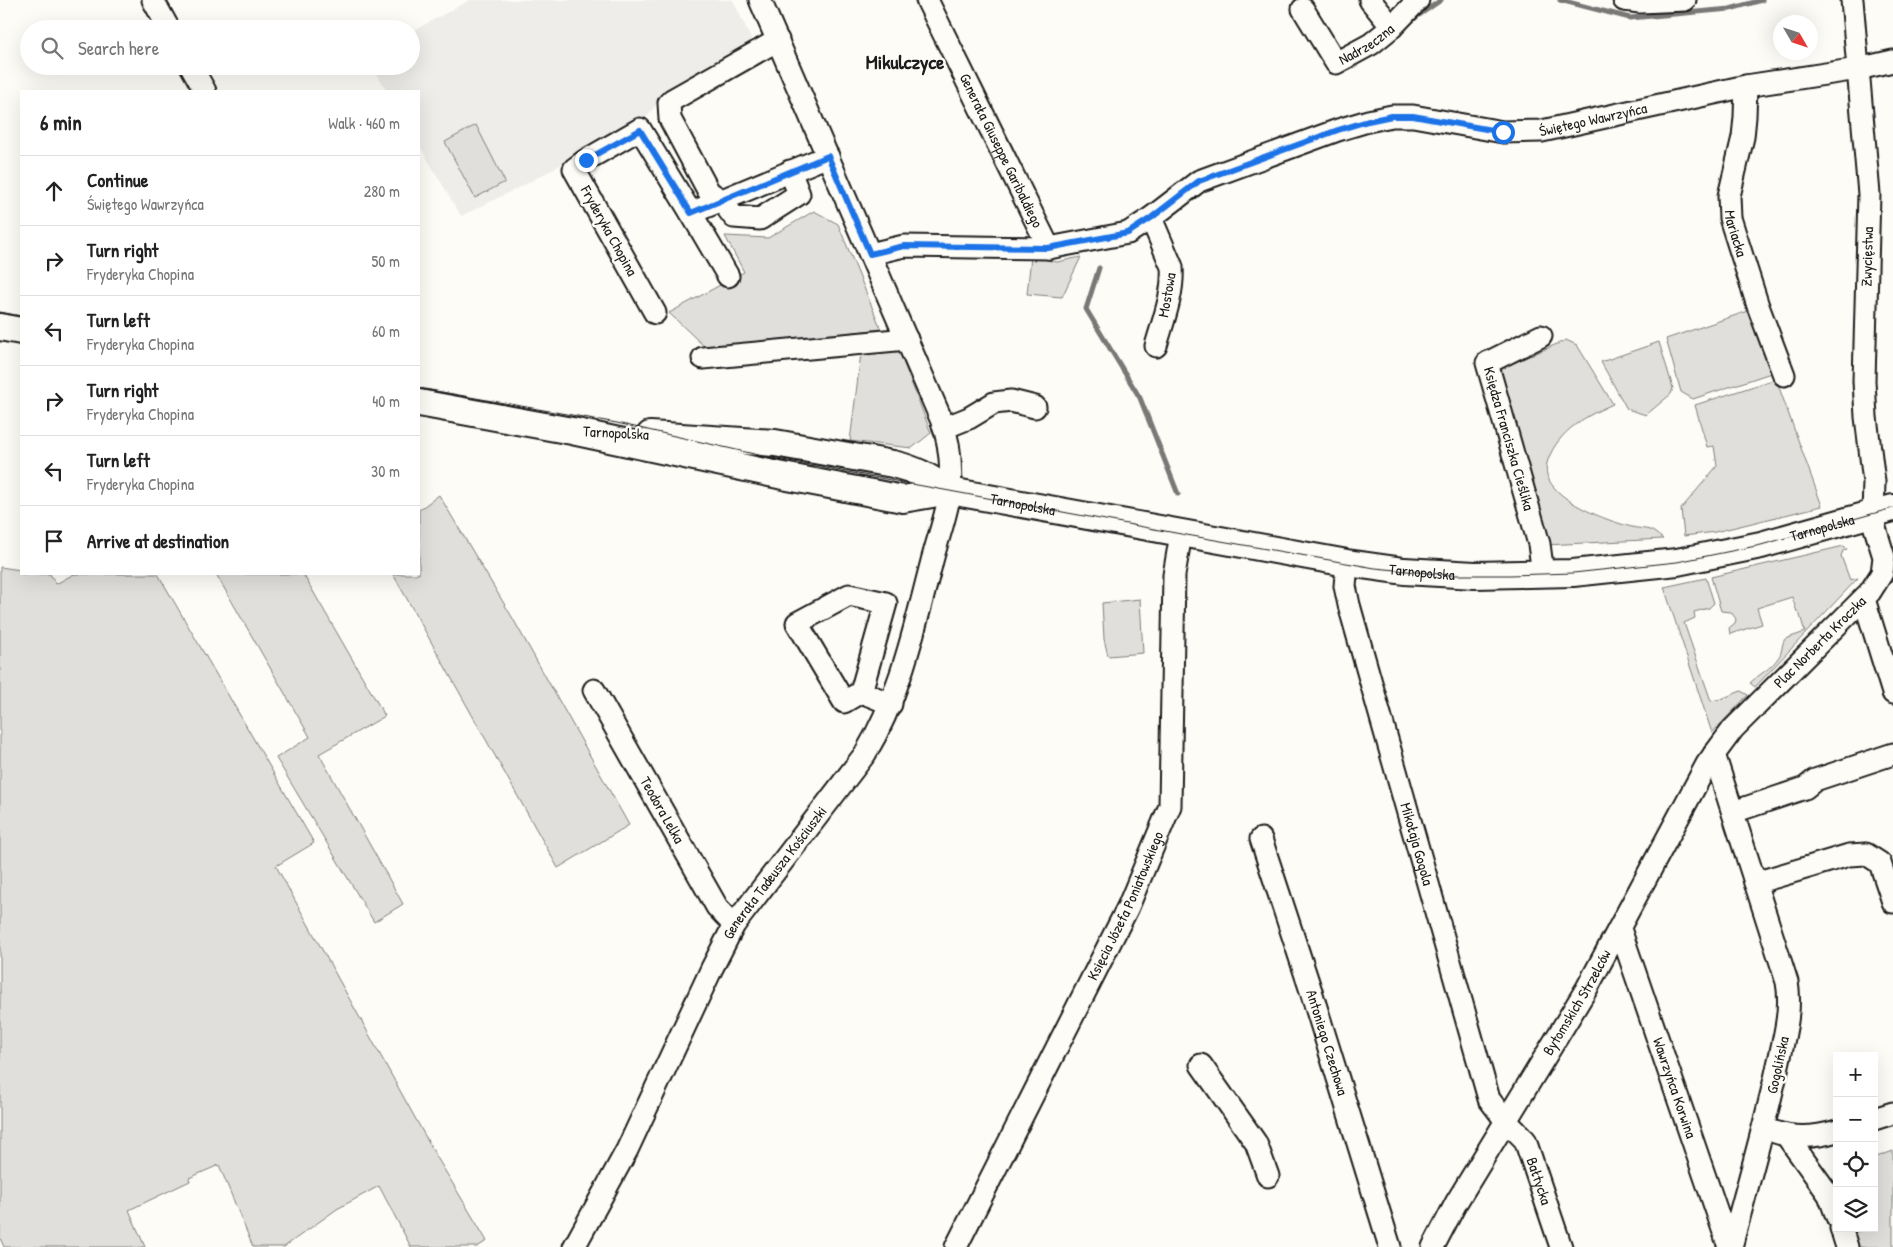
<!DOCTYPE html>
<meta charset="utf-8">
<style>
:root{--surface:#fff;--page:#f6f6f6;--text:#222;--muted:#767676;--line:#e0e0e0}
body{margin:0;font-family:"Patrick Hand",sans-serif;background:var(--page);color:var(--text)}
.controls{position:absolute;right:15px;bottom:15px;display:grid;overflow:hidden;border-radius:0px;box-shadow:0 5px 20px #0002}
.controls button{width:45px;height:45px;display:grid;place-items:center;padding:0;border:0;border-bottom:1px solid var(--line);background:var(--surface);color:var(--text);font:25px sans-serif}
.compass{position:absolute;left:1773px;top:15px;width:45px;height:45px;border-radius:50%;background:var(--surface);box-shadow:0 5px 20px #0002;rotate:129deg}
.stop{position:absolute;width:15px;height:15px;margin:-11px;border:4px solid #1a73e8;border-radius:50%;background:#fff}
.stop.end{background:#1a73e8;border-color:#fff;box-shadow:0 1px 5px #0008}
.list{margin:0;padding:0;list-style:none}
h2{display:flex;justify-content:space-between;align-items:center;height:65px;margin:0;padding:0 20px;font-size:21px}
h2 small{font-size:16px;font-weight:400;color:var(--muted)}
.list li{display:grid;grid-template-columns:32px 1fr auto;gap:15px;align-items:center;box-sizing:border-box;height:70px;padding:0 20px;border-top:1px solid var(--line)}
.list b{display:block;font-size:19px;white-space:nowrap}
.list p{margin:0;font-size:16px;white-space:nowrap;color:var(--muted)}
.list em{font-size:16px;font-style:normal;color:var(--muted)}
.icon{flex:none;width:28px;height:28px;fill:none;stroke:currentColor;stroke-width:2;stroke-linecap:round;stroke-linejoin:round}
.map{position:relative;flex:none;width:1893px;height:1247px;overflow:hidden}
.search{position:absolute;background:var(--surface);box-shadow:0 5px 20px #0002;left:20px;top:20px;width:400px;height:55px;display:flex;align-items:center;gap:12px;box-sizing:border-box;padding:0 18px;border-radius:28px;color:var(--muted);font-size:19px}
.panel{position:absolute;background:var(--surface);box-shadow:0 5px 20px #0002;left:20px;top:90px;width:400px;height:485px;border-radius:0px}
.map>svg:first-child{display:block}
.built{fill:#eeede9}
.green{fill:#e0dfdb;stroke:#7e7e7c}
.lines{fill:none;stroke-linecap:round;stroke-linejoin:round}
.stream{stroke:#797876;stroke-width:5}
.minor-casing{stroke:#1c1c1c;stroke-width:25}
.major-casing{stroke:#1c1c1c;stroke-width:30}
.minor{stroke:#fdfcf7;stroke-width:21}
.major{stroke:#fdfcf7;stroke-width:26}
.tram{stroke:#1c1c1c;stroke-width:1}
.route{stroke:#1a73e8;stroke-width:6}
.labels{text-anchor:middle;stroke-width:5;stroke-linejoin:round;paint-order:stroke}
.street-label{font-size:15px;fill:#1c1c1c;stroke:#fdfcf7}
.district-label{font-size:20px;font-weight:bold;fill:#1c1c1c;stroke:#fdfcf7}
</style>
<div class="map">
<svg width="1893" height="1247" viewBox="0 0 1893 1247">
<rect width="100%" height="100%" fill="#fdfcf7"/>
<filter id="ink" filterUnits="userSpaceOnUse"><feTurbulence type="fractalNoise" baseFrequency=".02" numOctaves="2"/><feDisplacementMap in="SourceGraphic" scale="10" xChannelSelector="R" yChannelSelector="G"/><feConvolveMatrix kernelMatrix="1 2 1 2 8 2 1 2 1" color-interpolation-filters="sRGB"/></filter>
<g filter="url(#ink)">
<g class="built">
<polygon points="470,0 733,0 753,43 669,87 647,117 524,185 461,216 419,145 419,91 387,91 372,66 411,66 411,32"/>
<polygon points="772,455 885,476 884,481 771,460"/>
</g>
<g class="green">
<polygon points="476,125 505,182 475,198 445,142"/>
<polygon points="814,211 838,224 881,329 708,350 669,313 744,272 725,236 768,238"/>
<polygon points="1031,257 1057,262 1081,257 1062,297 1027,294"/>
<polygon points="1751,310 1774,372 1693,399 1681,392 1666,339"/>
<path d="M1566,340l11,5 36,59c-27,12 -54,26 -65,56 -14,35 59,61 84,67 7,2 16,1 22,5 3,2 6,5 9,7l-117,6 -46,-176z"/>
<polygon points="1659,342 1673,388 1671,394 1646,415 1627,409 1601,362"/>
<polygon points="899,351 931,433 912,448 850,441 861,353"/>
<polygon points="1776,379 1822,506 1715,532 1684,536 1681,509 1717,466 1714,446 1707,447 1695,405"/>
<polygon points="439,495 512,617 629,825 558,868 393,574 419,574 419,510"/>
<path d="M1844,546l3,3 -4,2 -2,5 9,24 8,-2 -103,109 -5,-4c9,-9 21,-14 28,-25 5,-6 3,-13 7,-19l20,-7 -6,-20h-2l-5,-15 -35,11 5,16 -32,10 -1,-6 6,-5 1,-4 -5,-7 -10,-1 -10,-34z"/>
<polygon points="0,567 21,570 21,574 50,574 56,584 74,574 158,574 314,843 276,866 435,1154 487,1241 477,1247 411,1247 379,1186 337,1209 284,1247 253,1247 219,1165 189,1178 190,1181 129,1210 145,1247 4,1247 0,1238"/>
<polygon points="216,574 303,574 385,716 319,754 403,904 374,922 276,758 310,737"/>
<polygon points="1706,578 1714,603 1709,608 1694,612 1695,618 1684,623 1711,701 1721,699 1741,691 1748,695 1712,733 1664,587"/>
<polygon points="1140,599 1143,653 1108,656 1104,639 1102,603"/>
<polygon points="1893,1151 1893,1247 1853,1247 1849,1236 1865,1228 1874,1228 1874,1158"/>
</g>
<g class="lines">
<g class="stream">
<polyline points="1560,0 1630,18 1730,9 1762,0"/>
<polyline points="1412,20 1441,0"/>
<polyline points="1099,268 1086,309 1140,398 1178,494"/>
</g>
<g class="minor-casing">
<g id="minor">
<polyline points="153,0 169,29"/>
<path id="s1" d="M927,0l122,248"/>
<polyline points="1370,0 1392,27"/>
<polyline points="1624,0 1640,2 1685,0"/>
<path id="s2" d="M1303,9l33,54 35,-19 21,-17 26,-27"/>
<polyline points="778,40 672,100 669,103 670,119 709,192 721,200 734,217 760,219 799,194 790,171"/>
<polyline points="191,66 205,91"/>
<path id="s3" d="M1746,86l-1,31 -2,20 -14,59 1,22 28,88 26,69"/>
<polyline points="691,213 728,276"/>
<path d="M1151,218l21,49c2,26 -9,54 -16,79"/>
<path id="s4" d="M870,254l34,-8 145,2 79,-15 23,-15 48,-37 139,-51 30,-9 24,-5h21l90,16 39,-1 204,-45 112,-17 35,-8"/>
<polyline points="655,313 574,169 586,160 640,129 691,213 828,156"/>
<path id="s5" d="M1541,336l-54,27 52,181 4,30"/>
<polyline points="703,358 907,339"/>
<polyline points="944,428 969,418 994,403 1011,401 1035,407"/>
<path id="s6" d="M1347,563l-2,23 4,19 140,494 16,21 20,20 36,107"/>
<polyline points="1864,599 1893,693"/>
<path id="s7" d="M594,690l123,217 17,18"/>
<polyline points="861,692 886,603 849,595 797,623 844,702 861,692 891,704"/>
<path d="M1714,754l73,228c5,28 -3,56 -9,83 -13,61 -31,122 -47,182"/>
<polyline points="1733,812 1805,788 1815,780 1893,754"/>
<path id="s8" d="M1261,839l50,152 79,256"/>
<polyline points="1755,883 1849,855 1866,854 1880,863 1893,902"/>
<path id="s9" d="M1620,929l109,318"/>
<polyline points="1201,1065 1256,1143 1268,1176"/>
<polyline points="1874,1119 1893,1113"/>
<path d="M1775,1132c20,7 42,5 62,-1"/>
<polyline points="1786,1135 1829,1195 1837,1217"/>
<polyline points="1841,1228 1847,1247"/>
<path id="s10" d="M574,1247l53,-97 85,-182 22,-43 131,-171c35,-58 49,-124 66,-189 6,-25 16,-50 19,-74 2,-24 0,-49 -9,-72l-181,-419"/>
<path id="s11" d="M956,1247l172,-340 42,-101 4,-231 7,-41"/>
<path id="s12" d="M1433,1247l23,-44 131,-215 120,-224 26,-35 137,-137 12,-19 2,-16 -9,-29 -2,-14 1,-32 -8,-65 -2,-36 5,-187 -17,-194"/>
</g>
</g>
<g class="major-casing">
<g id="major">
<polyline points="0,327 21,331"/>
<polyline points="419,403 572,431 788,477 903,499 950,491 1347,563 1404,571 1475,575 1573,573 1677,562 1761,545 1893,508"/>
<path d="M650,435l125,8 118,21c25,6 35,13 57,27"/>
</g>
</g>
<use href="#minor" class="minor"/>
<use href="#major" class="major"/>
<g class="tram">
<polyline points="0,312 21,316"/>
<path id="s13" d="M419,388l198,35 155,35 409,76 194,34 74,7h61l63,-2 104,-11 84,-17 132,-37"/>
</g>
</g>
</g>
<g class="lines" filter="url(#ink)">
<polyline class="route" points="586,160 640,130 691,213 828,156 870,254 904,246 1048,248 1128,233 1151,218 1199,181 1338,130 1368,121 1392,116 1413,116 1503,132"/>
</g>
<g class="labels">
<g class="street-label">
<text dy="5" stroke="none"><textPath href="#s2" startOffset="99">Nadrzeczna</textPath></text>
<text dy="5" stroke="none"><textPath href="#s4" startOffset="756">Świętego Wawrzyńca</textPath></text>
<text dy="5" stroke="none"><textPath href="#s1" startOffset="168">Generała Giuseppe Garibaldiego</textPath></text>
<text transform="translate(609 231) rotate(61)" y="5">Fryderyka Chopina</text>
<text dy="5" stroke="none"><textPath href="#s3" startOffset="150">Mariacka</textPath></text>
<text dy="5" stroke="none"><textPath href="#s12" startOffset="1134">Zwycięstwa</textPath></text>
<text transform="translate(1167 295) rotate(-80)" y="5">Mostowa</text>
<text transform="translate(616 433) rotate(3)" y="5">Tarnopolska</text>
<text dy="5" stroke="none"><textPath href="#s5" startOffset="139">Księdza Franciszka Cieślika</textPath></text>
<text dy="5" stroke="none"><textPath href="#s13" startOffset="615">Tarnopolska</textPath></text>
<text dy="5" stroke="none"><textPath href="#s13" startOffset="1425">Tarnopolska</textPath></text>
<text dy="5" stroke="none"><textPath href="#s13" startOffset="1020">Tarnopolska</textPath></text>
<text dy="5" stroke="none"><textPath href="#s12" startOffset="722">Plac Norberta Kroczka</textPath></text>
<text dy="5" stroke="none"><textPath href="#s7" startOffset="138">Teodora Lelka</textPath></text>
<text dy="5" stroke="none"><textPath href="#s6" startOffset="291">Mikołaja Gogola</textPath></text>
<text dy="5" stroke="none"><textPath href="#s10" startOffset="426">Generała Tadeusza Kościuszki</textPath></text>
<text dy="5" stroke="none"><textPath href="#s11" startOffset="381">Księcia Józefa Poniatowskiego</textPath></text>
<text dy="5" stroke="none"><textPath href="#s12" startOffset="284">Bytomskich Strzelców</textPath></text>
<text dy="5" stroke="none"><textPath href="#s8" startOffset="214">Antoniego Czechowa</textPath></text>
<text transform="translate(1778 1065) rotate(-78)" y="5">Gogolińska</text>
<text dy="5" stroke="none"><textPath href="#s9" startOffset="168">Wawrzyńca Korwina</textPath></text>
<text dy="5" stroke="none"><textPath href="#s6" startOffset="654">Bałtycka</textPath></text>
</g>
<g class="district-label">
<text x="905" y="69">Mikulczyce</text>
</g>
</g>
</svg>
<div class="controls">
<button>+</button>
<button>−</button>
<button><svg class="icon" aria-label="locate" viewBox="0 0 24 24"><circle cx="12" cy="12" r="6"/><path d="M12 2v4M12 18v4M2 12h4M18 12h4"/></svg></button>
<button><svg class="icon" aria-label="layers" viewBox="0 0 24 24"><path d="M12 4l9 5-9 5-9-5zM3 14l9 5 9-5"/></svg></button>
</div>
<svg class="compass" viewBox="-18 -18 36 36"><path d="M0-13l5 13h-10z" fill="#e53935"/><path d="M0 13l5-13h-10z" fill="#767676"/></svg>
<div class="stop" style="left:1503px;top:132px"></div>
<div class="stop end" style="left:586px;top:160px"></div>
<div class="search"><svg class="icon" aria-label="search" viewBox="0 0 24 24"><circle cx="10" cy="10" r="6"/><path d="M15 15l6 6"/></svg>Search here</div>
<section class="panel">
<h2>6 min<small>Walk · 460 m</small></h2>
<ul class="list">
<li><svg class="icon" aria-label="ahead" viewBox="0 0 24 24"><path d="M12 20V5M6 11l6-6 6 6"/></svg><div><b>Continue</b><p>Świętego Wawrzyńca</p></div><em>280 m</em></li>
<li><svg class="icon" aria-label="right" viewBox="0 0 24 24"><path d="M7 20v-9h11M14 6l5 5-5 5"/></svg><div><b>Turn right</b><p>Fryderyka Chopina</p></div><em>50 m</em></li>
<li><svg class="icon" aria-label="left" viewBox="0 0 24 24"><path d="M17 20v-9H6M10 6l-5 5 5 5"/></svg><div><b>Turn left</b><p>Fryderyka Chopina</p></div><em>60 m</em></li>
<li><svg class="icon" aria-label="right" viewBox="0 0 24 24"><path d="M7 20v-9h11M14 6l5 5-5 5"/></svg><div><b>Turn right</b><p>Fryderyka Chopina</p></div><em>40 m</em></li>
<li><svg class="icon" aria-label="left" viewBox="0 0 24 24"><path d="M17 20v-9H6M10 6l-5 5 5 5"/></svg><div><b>Turn left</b><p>Fryderyka Chopina</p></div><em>30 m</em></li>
<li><svg class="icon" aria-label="arrive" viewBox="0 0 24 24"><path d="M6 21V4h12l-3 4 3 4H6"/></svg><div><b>Arrive at destination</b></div></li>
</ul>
</section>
</div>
